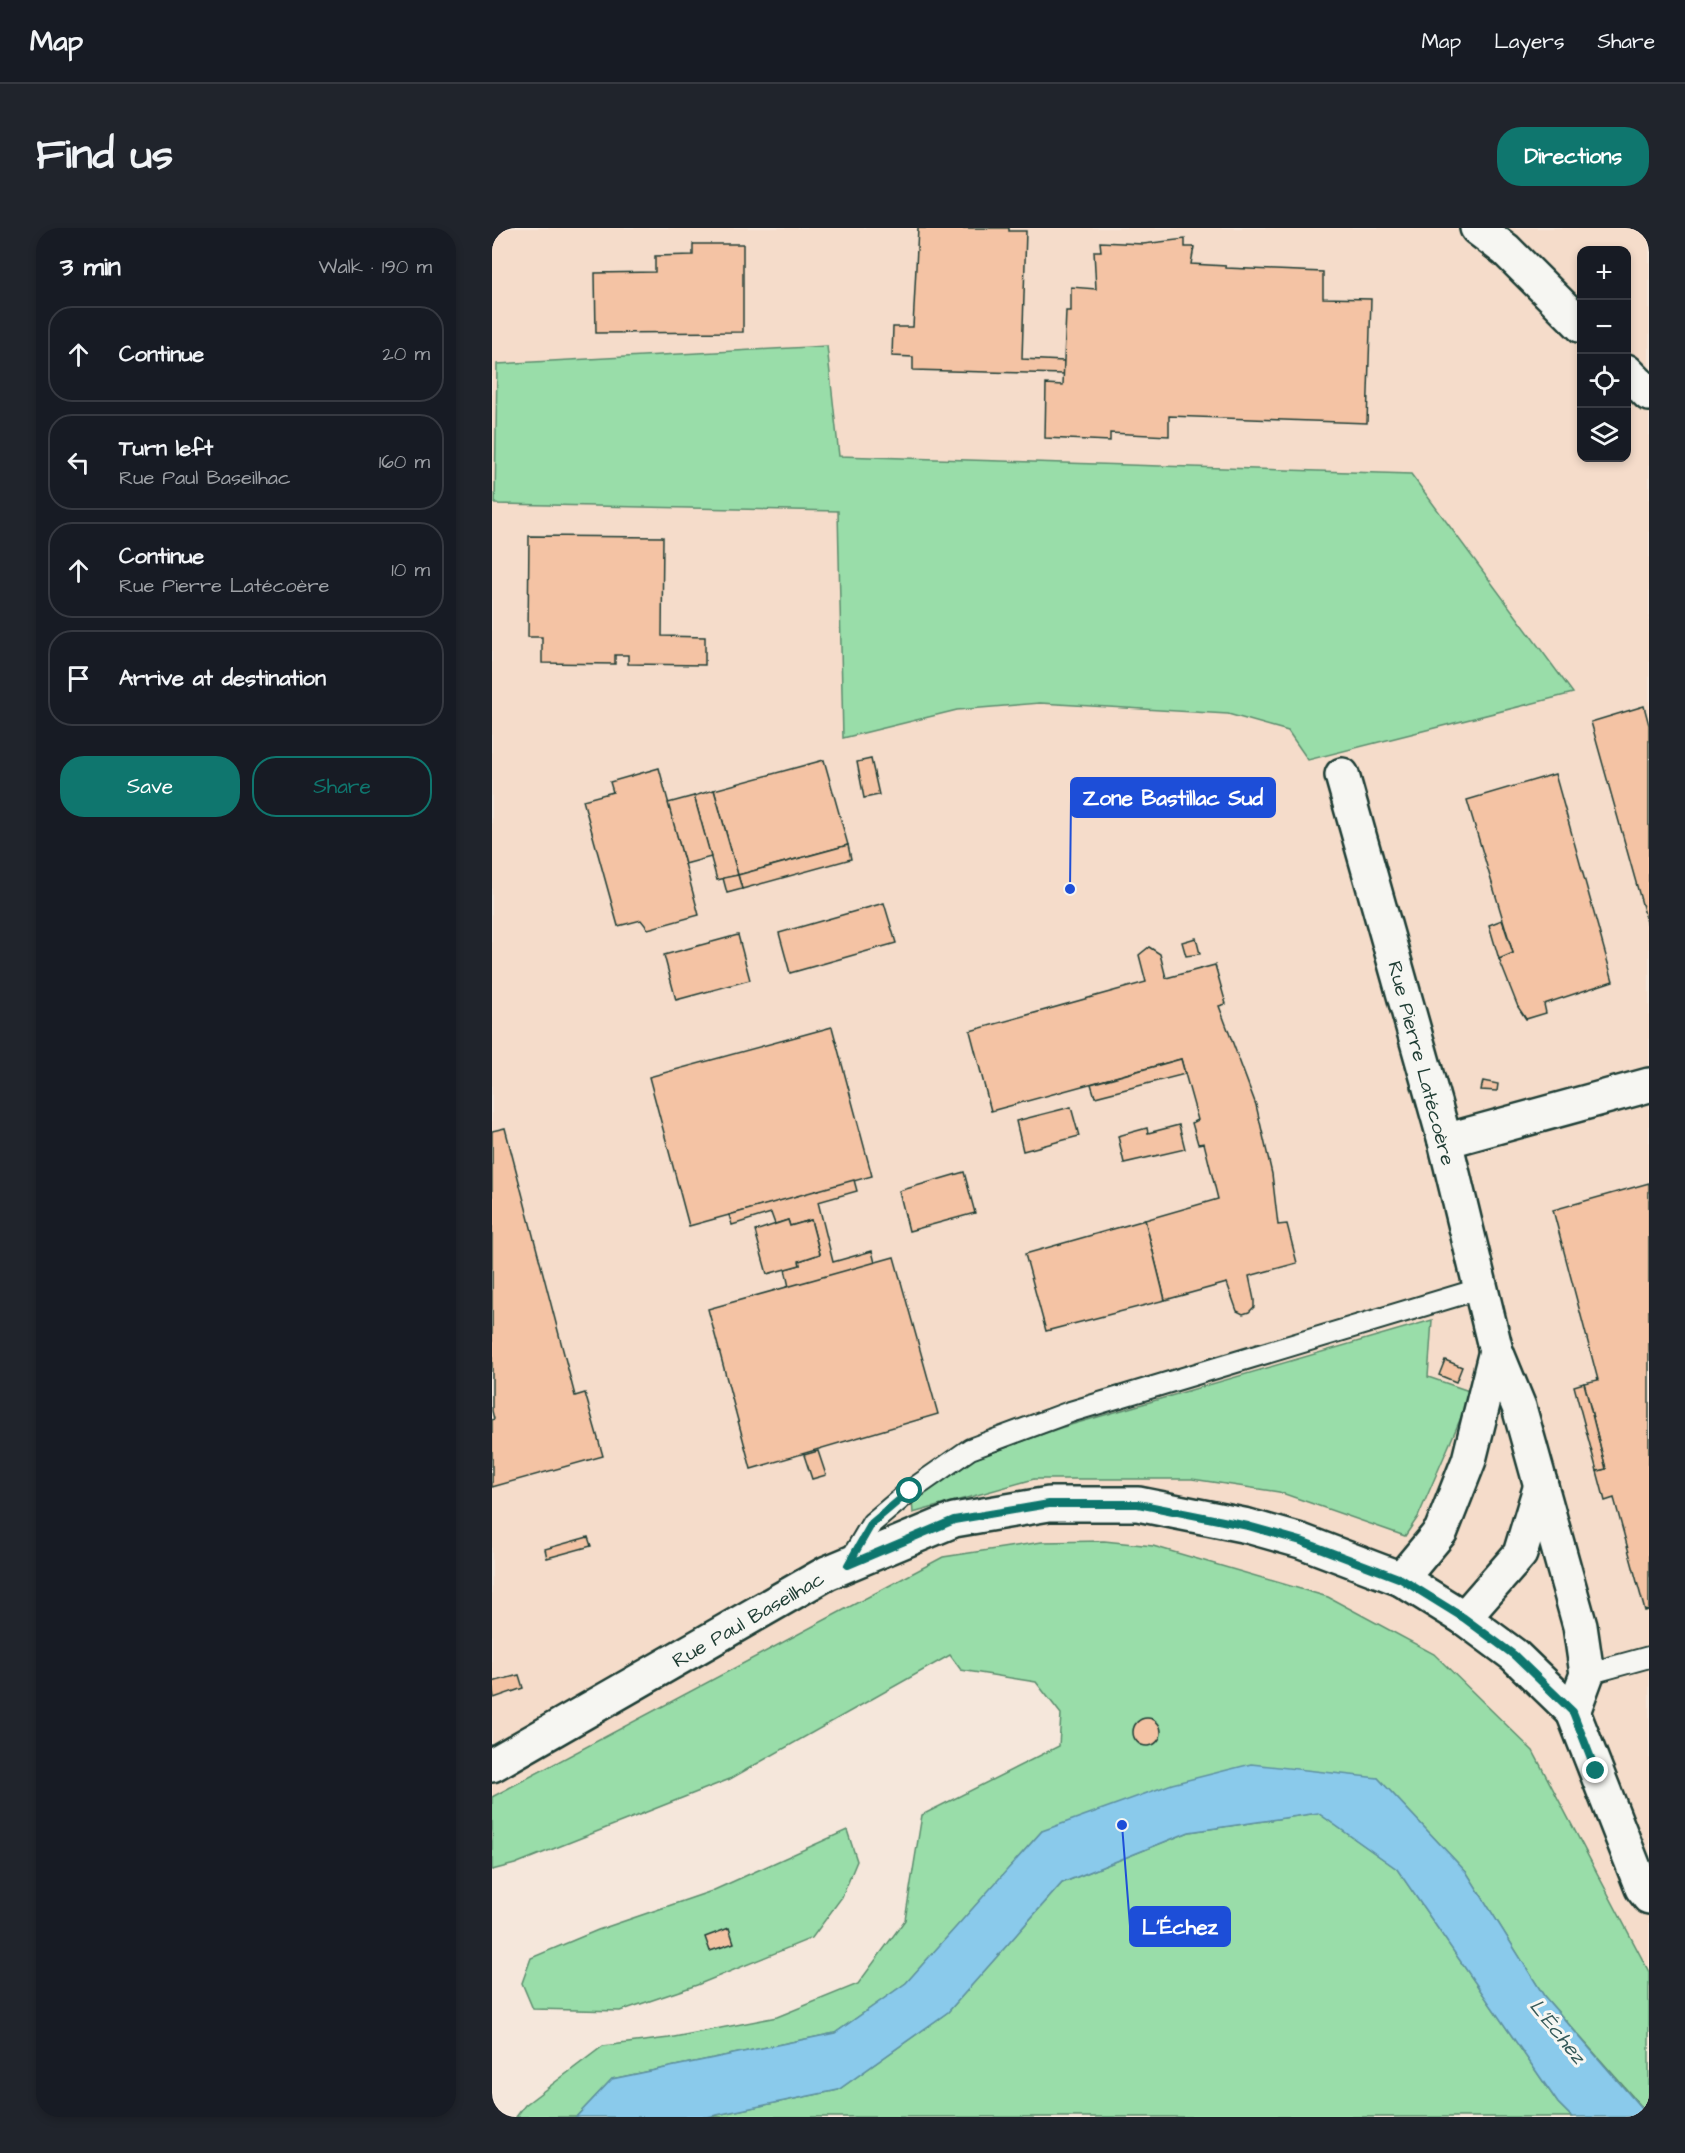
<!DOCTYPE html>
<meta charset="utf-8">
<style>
:root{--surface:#171b24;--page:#20242c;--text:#f1f3f6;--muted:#9ea1a6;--line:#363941;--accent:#0f766e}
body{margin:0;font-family:"Architects Daughter",sans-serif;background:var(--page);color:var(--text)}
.controls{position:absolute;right:18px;top:18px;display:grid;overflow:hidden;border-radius:12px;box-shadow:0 3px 9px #0003}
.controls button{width:54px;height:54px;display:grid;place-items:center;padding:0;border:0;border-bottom:2px solid var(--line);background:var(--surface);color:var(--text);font:30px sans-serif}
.stop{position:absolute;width:18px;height:18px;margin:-14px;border:4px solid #0f766e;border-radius:50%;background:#fff}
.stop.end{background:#0f766e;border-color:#fff;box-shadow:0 2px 6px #0008}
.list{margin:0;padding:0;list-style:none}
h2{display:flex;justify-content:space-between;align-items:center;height:78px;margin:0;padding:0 24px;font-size:26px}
h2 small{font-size:20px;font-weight:400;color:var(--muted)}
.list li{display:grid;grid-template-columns:39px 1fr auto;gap:18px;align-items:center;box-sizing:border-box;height:96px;margin:0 12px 12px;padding:0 12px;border:2px solid var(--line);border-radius:24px}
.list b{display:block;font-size:22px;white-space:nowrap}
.list p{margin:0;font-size:20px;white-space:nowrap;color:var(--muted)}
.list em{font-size:20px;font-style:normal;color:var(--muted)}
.actions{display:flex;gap:12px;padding:18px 24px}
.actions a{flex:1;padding:14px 0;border:2px solid var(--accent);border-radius:24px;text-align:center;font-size:21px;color:var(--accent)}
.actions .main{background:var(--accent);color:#fff}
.icon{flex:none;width:33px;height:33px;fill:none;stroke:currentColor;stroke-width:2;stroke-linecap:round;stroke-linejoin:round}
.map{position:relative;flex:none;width:1157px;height:1889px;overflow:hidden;border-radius:24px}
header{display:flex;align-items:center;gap:36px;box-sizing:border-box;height:84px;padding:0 30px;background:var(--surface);border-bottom:2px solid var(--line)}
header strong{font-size:28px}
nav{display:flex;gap:33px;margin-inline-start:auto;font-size:21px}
.intro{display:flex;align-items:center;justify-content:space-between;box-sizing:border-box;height:144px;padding:0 36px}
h1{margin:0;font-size:42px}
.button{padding:15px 27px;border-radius:24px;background:var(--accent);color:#fff;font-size:21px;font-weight:700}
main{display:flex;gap:36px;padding:0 36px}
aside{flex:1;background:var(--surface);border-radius:24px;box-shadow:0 3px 9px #0003}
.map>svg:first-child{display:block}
.built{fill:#f5dcca;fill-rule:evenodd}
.green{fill:#99dda9;stroke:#5c8d6e;stroke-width:1.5}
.water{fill:#8acaeb;stroke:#5f92a2;stroke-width:1.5}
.building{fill:#f4c3a4;stroke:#1f3d34;stroke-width:1.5}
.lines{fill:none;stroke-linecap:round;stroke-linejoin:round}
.service-casing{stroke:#1f3d34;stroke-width:24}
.minor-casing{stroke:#1f3d34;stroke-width:38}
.tertiary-casing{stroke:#1f3d34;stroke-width:38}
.service{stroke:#f6f6f2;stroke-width:20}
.minor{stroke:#f6f6f2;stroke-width:33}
.tertiary{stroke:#f6f6f2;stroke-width:33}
.route{stroke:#0f766e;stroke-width:8}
.labels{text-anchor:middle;stroke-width:6;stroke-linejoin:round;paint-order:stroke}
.street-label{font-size:20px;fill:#1f3d34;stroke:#f6f6f2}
.water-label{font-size:21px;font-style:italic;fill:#345959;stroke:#f6f6f2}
.leader{fill:none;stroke:#1d4ed8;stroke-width:2}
.callout-dot{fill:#1d4ed8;stroke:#f6f6f2;stroke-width:2}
.callout{fill:#1d4ed8;stroke:#1d4ed8;stroke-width:2}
.callout-label{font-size:21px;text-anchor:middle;font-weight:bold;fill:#fff}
</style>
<header>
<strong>Map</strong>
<nav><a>Map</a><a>Layers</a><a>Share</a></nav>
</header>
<div class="intro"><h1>Find us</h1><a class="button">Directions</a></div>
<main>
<aside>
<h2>3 min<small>Walk · 190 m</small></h2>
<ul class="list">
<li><svg class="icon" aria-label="ahead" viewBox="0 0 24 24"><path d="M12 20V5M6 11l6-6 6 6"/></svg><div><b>Continue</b></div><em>20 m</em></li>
<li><svg class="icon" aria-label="left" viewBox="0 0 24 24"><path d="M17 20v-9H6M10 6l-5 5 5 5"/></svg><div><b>Turn left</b><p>Rue Paul Baseilhac</p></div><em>160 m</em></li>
<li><svg class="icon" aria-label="ahead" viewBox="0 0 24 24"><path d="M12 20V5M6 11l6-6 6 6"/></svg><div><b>Continue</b><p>Rue Pierre Latécoère</p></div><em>10 m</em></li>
<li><svg class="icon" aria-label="arrive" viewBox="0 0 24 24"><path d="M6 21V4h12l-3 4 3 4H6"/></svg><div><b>Arrive at destination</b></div></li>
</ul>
<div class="actions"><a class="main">Save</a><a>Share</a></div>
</aside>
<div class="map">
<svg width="1157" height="1889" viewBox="0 0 1157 1889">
<rect width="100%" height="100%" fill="#f5e7db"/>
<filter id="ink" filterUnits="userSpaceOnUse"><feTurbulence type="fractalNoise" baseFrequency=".0167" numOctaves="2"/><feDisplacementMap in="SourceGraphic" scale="12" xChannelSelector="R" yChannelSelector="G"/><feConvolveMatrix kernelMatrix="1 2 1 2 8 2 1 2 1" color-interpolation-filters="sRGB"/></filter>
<g filter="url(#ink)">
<path class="built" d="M0,0h1157v1744l-31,-54 -514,-377 -62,1 -99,15 -451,240zM1090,22h44v208h-44zM940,1092l-4,57 -23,159 -126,-44 -87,-13h-158l-120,34 16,-27 44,-27 86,-31z"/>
<g class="green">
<polygon points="335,118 347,228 919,246 1081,465 816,532 796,503 736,486 548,475 465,482 351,510 346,283 3,276 5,136"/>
<polygon points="940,1092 936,1149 980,1164 926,1289 913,1308 787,1264 700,1251 542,1251 421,1285 420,1272 482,1231 568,1200"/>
<polygon points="612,1313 661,1318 836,1369 942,1426 1041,1523 1157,1744 1157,1887 1052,1768 975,1645 886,1550 550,1603 414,1755 343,1805 120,1851 84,1889 24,1889 33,1877 111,1818 177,1810 285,1789 366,1756 413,1692 430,1587 567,1518 569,1486 544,1454 469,1442 458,1427 238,1551 23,1636 0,1642 0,1569 451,1329 550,1314"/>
<polygon points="826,1585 905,1641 1066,1875 1080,1889 215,1889 346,1862 456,1784 570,1655 697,1604"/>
<polygon points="355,1602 365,1633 350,1669 320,1710 205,1757 128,1783 41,1781 30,1755 39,1730 106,1702 220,1663"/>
</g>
<polygon class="water" points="759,1536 886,1550 975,1645 1052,1768 1157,1889 1080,1889 1066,1875 905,1641 826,1585 697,1604 570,1655 456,1784 346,1862 215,1889 84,1889 120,1851 343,1805 414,1755 550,1603 680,1556"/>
<g class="building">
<polygon points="426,0 517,0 517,3 534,3 530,131 572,133 572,146 421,142 421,129 400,128 401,99 421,99"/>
<polygon points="693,11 693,19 702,19 699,36 734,38 734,40 831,44 831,70 879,71 875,195 677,188 677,208 618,205 618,213 553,210 554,156 571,157 574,83 579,83 579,59 604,61 602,23 609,23 608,14 651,16"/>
<polygon points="201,16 251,16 251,104 104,105 103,45 163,44 163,28 201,27"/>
<polygon points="37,308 171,309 170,408 213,409 213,437 136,436 136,427 123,427 123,436 50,435 50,409 36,409"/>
<polygon points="1152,478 1157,497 1157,701 1099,494"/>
<polygon points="379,531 387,567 372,570 365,534"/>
<polygon points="332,532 356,617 246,647 222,562"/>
<polygon points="167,540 207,687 156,701 149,692 126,698 91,572 121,564 118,554"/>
<polygon points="1063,546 1121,753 1052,776 1054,785 1034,791 1026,779 1007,731 1021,725 975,572"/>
<polygon points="222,562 246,647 225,652 202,568"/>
<polygon points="202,568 219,629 193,636 176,575"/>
<polygon points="356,617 359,631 250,661 246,647"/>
<polygon points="246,647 250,661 235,665 231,650"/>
<polygon points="392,675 404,715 298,745 287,705"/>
<polygon points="1010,692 1021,725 1007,731 997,697"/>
<polygon points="246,707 258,752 184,772 172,727"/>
<polygon points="704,710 708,726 694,728 690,714"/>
<polygon points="657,719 668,726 674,750 723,737 734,776 727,778 764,877 780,946 786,997 795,996 805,1035 757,1048 762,1072 762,1079 757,1084 751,1086 745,1083 735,1055 673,1072 653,992 726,971 712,915 706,916 700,895 706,892 689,831 499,883 478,803 654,754 647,727"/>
<polygon points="340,799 380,948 197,998 157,849"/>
<polygon points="689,831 693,846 603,869 599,856"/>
<polygon points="991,853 1006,856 1005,863 989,862"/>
<polygon points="579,879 587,908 531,923 524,893"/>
<polygon points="687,897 693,921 632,935 626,908 655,900 656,905"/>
<polygon points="13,900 83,1168 93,1165 111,1228 0,1259 0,1192 2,1191 0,1183 0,903"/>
<polygon points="472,944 483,985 417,1003 407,963"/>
<polygon points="362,952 365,963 326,974 341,1034 380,1023 383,1035 297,1059 293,1041 308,1037 307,1033 328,1026 319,992 298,998 296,992 283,996 279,985 240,997 237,987"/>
<polygon points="1157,955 1157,1382 1153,1383 1122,1270 1113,1273 1105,1243 1114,1241 1092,1155 1106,1152 1061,982"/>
<polygon points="296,992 298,998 319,992 328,1026 307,1033 308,1037 275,1046 263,1003"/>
<polygon points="653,992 673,1072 554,1103 533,1026"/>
<polygon points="402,1029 446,1186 259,1241 216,1081"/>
<polygon points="953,1132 970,1139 964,1154 947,1147"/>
<polygon points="1092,1155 1114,1241 1105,1243 1082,1158"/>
<polygon points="326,1223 334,1247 320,1251 312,1227"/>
<polygon points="96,1309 99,1318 55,1330 53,1321"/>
<polygon points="27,1447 31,1460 2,1470 0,1454"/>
<circle cx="655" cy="1504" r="14"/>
<polygon points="237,1700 242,1715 218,1723 213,1709"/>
</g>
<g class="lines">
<g class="service-casing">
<g id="service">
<polyline points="357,1334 380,1295 418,1263 478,1221 578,1184 987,1061"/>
<polyline points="1095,1446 1157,1429"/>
</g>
</g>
<g class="minor-casing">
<g id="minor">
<polyline points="850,547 953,913 1004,1123 1027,1179 1088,1398 1095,1446 1081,1484 1150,1660 1157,1669"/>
<polyline points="953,913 1157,857"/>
<polyline points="909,1351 949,1303 977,1232 1004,1123"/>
<polyline points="972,1390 1028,1326 1049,1257"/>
<polyline points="0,1537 335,1345 462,1292 557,1276 646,1276 756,1298 809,1313 909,1351 972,1390 1022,1427 1081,1484"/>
</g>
</g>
<g class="tertiary-casing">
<g id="tertiary">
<polyline points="985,0 1014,22 1090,98"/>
<polyline points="1134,143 1157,166"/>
</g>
</g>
<use href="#service" class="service"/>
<use href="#minor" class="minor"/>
<use href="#tertiary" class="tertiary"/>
</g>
</g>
<g class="lines" filter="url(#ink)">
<polyline class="route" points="418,1263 380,1295 356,1337 462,1292 557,1276 646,1276 756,1298 809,1313 909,1351 972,1390 1022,1427 1081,1484 1104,1543"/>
</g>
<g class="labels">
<g class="street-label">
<text transform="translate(930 835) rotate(75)" y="7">Rue Pierre Latécoère</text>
<text transform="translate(256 1391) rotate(-30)" y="7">Rue Paul Baseilhac</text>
</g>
<g class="water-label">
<text transform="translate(1066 1803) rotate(51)" y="7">L'Échez</text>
</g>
</g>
<path class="leader" d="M578 661L579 570M630 1597L638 1698"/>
<g class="callout-dot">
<circle cx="578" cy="661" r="6"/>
<circle cx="630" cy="1597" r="6"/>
</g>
<g class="callout">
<rect x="579" y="550" width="204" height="39" rx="6"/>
<rect x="638" y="1679" width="100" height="39" rx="6"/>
</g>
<g class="callout-label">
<text x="681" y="577">Zone Bastillac Sud</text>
<text x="688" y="1706">L'Échez</text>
</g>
</svg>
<div class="controls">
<button>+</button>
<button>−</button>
<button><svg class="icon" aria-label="locate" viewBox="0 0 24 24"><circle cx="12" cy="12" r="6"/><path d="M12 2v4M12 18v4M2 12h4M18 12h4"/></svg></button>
<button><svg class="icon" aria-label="layers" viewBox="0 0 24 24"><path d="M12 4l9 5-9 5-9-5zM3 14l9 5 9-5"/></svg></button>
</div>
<div class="stop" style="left:418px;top:1263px"></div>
<div class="stop end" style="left:1104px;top:1543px"></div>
</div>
</main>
